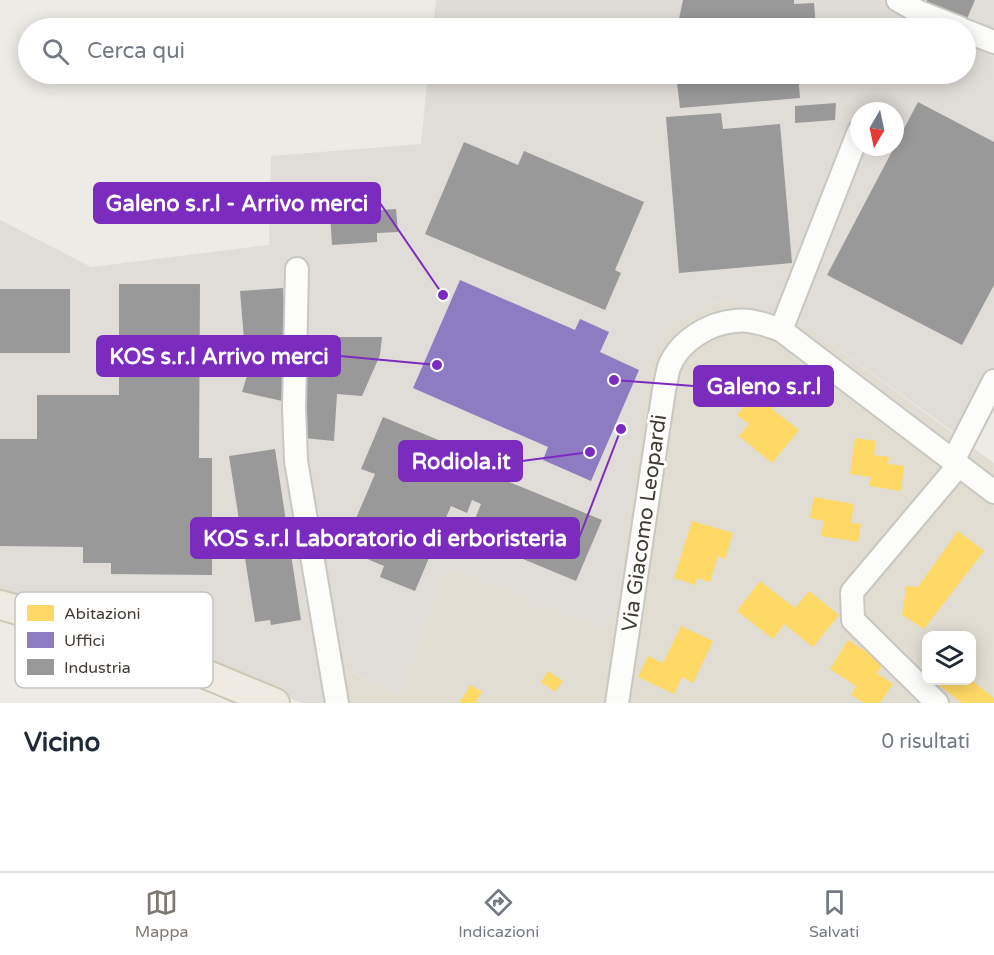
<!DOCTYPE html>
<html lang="it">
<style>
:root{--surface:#fff;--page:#f6f6f7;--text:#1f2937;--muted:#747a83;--line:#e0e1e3;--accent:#7d7972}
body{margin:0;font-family:"Varela Round",sans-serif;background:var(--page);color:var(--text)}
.controls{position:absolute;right:18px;bottom:18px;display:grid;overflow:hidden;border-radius:12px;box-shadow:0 3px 15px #0003}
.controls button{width:54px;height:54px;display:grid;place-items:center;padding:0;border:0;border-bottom:2px solid var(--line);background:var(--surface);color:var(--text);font:30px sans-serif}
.compass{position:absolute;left:850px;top:102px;width:54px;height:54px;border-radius:50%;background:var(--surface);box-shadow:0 3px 15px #0003;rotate:189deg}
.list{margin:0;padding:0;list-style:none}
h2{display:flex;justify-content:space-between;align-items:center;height:78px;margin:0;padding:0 24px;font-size:26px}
h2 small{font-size:20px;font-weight:400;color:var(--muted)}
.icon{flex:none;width:33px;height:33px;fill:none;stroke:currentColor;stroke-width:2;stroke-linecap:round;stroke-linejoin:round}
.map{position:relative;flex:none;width:994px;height:703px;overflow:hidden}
.search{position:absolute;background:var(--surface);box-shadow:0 3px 15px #0003;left:18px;right:18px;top:18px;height:66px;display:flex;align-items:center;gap:15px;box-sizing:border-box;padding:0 21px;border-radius:33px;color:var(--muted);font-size:22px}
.sheet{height:168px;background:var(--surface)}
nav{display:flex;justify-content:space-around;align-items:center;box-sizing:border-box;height:84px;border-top:2px solid var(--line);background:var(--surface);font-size:16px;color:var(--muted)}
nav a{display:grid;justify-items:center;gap:3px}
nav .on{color:var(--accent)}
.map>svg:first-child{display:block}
.residential{fill:#e1ddd3;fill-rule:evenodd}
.industrial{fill:#e0dcd7;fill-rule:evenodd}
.homes{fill:#ffd966}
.offices{fill:#8e7cc3}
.industry{fill:#999}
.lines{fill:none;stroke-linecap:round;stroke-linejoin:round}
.minor-casing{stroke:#c9c7c2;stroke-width:26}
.major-casing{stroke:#cec7b4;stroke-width:32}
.minor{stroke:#fcfcfb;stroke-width:22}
.major{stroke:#efebe2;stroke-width:28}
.labels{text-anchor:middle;stroke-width:6;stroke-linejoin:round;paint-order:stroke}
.street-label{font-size:21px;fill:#413c33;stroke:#fff}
.key{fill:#fff;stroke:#c6c4c2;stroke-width:1.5}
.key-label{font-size:16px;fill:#413c33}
.leader{fill:none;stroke:#7b2cbf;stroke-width:2}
.callout-dot{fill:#7b2cbf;stroke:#fff;stroke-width:2}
.callout{fill:#7b2cbf;stroke:#7b2cbf;stroke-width:2}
.callout-label{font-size:22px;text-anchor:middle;font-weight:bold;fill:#fff}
</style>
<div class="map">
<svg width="994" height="703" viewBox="0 0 994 703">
<rect width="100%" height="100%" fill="#edebe6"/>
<path class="residential" d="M725,299l76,23 193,141v240h-645l-5,-34 55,27 49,-129 165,65 35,-266 23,-43zM926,636h46v44h-46z"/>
<path class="industrial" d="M436,0h558v399l-24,45 -169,-122 -77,-23 -53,24 -23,43 -35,266 -165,-64 -49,128 -54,-27 4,34h-48l-133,-58 -168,-44v-381l91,47 178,-22 2,-89 150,-12 7,-70h538v-46h-533zM859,111h36v36h-36z"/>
<g class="homes">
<polygon points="761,385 780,400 772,409 799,430 772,463 739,436 749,424 737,415"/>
<polygon points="855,438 876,441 874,455 889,457 888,464 904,466 901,491 869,486 871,477 850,474"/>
<polygon points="814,497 854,504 851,523 861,524 858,542 821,536 824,521 810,518"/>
<polygon points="692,521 733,533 725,559 718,556 710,582 697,578 695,585 674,578"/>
<polygon points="958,531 984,551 924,629 902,615 906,586 918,587"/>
<polygon points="760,581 795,608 809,591 839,615 813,647 784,624 773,639 737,611"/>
<polygon points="681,626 713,641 693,683 682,677 674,694 638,677 648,656 663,663"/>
<polygon points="848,640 884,663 877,673 893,684 880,703 864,703 851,695 856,686 830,669"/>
<polygon points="548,671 563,681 555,692 541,682"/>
<polygon points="940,680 971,680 994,698 994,703 962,703 937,684"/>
<polygon points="471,685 482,692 475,703 459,703"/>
</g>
<polygon class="offices" points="460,280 575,330 580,319 609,332 600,352 639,370 591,481 543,460 548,447 413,388"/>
<g class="industry">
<polygon points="683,0 794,0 794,4 814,3 816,28 677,28"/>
<polygon points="927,0 975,0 966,21 926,3"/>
<polygon points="676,74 798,74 800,98 680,108"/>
<polygon points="918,102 994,142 994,285 962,345 827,275"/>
<polygon points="836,103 835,120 795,123 795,106"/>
<polygon points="721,113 723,129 780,124 792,263 679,273 666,117"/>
<polygon points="464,142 518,165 524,151 644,202 615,270 621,273 605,310 425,234"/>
<polygon points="396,209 398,232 377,233 377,242 332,245 330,213"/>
<polygon points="119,284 200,284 199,458 212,458 212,575 111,574 111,563 83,563 83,547 0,546 0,439 37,439 37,395 119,395"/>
<polygon points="283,288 289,378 287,402 242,392 247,376 240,291"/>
<rect x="0" y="289" width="70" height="64"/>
<polygon points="308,337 382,337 380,355 362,396 337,394 334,441 304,438"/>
<polygon points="383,417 489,461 485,472 602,520 576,581 468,536 481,504 472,500 467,513 451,506 415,591 380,577 384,566 343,549 375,474 361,469"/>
<polygon points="275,449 301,620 271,625 270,620 255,622 229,456"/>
</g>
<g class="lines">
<g class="minor-casing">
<g id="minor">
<polyline points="898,0 919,12 960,28"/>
<polyline points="966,31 994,42"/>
<polyline points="297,269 294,407 296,461 337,703"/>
<polyline points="781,330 859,131"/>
<polyline points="953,461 994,381"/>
<path d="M617,703l47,-313c2,-8 3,-16 5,-23 10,-26 40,-44 66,-46 16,-2 32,4 46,9l213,162"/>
<polyline points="937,703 853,620 852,592 959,465"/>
</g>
</g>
<g class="major-casing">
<polyline id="major" points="0,605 121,639 275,703"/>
</g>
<use href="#minor" class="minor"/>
<use href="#major" class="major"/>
</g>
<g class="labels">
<g class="street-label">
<text transform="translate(644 523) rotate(-82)" y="7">Via Giacomo Leopardi</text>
</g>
</g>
<rect x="15" y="592" width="198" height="96" rx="9" class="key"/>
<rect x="27" y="605" width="27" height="16" fill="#ffd966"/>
<rect x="27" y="632" width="27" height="16" fill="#8e7cc3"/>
<rect x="27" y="659" width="27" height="16" fill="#999"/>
<g class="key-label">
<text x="64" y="619">Abitazioni</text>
<text x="64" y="646">Uffici</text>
<text x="64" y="673">Industria</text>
</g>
<path class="leader" d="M443 295L380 203M437 365L340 356M614 380L694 386M590 452L522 461M621 429L579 538"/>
<g class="callout-dot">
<circle cx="443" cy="295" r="6"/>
<circle cx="437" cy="365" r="6"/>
<circle cx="614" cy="380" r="6"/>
<circle cx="590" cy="452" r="6"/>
<circle cx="621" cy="429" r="6"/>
</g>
<g class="callout">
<rect x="94" y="183" width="286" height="40" rx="6"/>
<rect x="97" y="336" width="243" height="40" rx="6"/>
<rect x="694" y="366" width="139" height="40" rx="6"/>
<rect x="399" y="441" width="123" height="40" rx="6"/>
<rect x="191" y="518" width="388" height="40" rx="6"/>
</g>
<g class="callout-label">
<text x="237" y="211">Galeno s.r.l - Arrivo merci</text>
<text x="219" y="364">KOS s.r.l Arrivo merci</text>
<text x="764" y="394">Galeno s.r.l</text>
<text x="461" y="469">Rodiola.it</text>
<text x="385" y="546">KOS s.r.l Laboratorio di erboristeria</text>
</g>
</svg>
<div class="controls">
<button><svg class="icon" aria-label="layers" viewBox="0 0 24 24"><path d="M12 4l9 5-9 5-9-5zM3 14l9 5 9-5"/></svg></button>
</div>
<svg class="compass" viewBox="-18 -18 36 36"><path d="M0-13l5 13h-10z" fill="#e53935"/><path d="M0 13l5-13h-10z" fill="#747a83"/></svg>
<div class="search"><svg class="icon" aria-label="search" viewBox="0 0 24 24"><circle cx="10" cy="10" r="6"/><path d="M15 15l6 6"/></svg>Cerca qui</div>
</div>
<section class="sheet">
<h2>Vicino<small>0 risultati</small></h2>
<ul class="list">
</ul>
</section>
<nav>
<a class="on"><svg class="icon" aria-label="map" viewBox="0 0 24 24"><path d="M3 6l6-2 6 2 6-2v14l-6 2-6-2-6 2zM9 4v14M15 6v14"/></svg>Mappa</a>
<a><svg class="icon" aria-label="directions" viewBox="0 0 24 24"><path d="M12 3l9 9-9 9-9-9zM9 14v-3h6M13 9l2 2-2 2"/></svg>Indicazioni</a>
<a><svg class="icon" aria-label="saved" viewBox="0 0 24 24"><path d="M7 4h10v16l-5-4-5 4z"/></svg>Salvati</a>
</nav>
